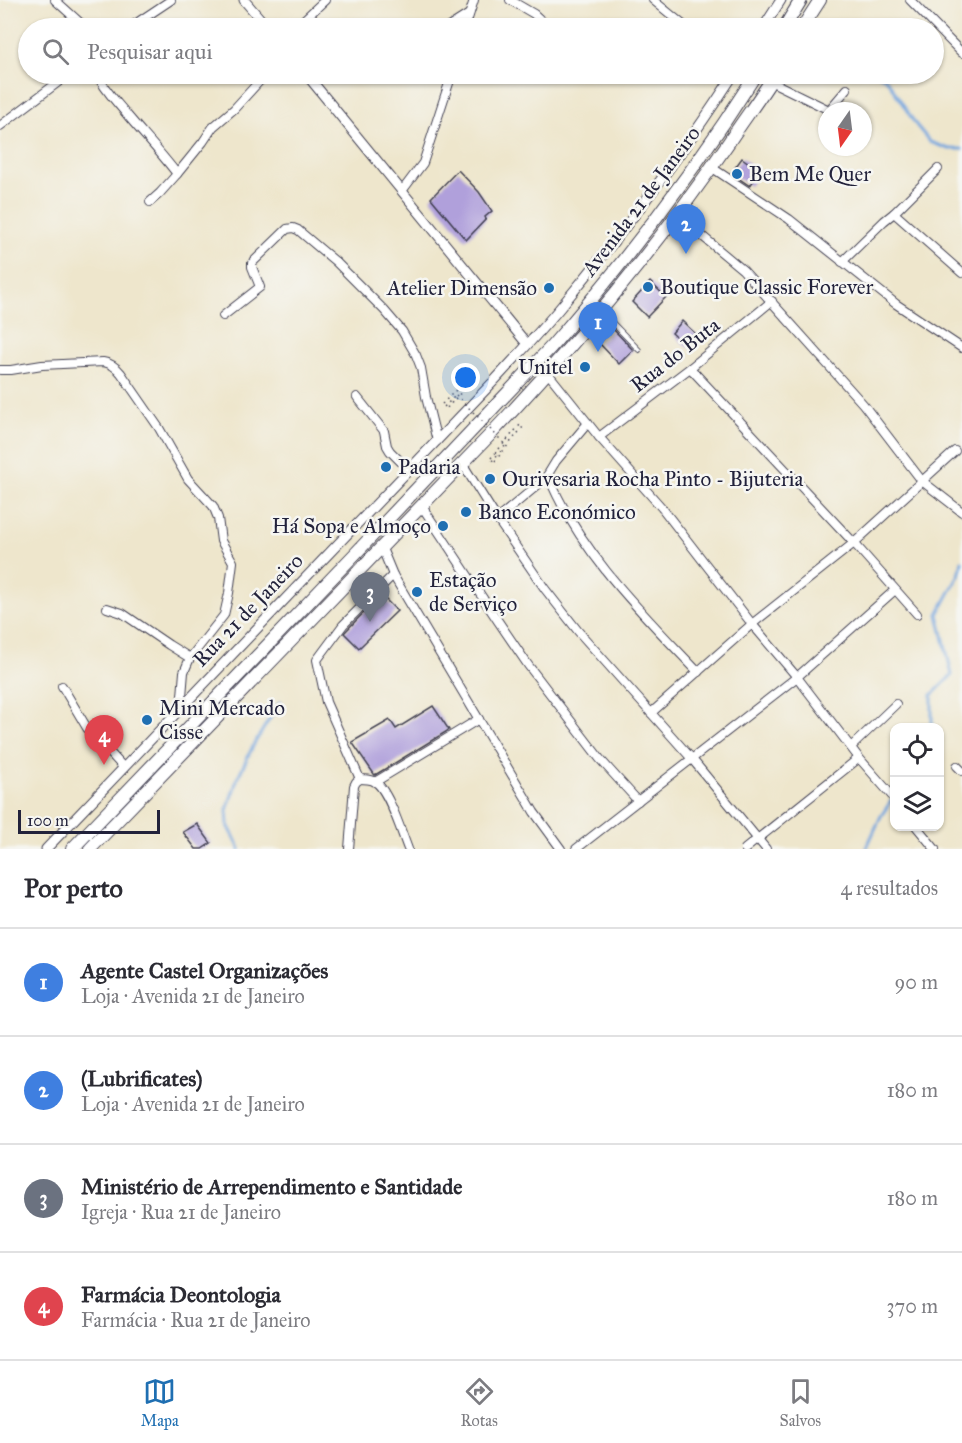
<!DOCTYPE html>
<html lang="pt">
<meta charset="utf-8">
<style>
:root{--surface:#fff;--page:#f7f7f7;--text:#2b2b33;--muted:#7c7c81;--line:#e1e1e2;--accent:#1f6fb2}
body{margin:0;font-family:"IM FELL Great Primer",serif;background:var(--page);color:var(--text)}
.controls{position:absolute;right:18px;bottom:18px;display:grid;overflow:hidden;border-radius:12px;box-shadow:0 2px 4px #0004}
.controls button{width:54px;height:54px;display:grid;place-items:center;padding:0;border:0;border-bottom:2px solid var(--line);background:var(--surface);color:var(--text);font:30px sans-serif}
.compass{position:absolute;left:818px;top:102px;width:54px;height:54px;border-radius:50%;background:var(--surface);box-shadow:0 2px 4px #0004;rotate:194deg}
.scale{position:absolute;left:18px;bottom:15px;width:142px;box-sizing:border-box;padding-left:6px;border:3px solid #22223b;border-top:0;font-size:16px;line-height:21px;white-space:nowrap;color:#22223b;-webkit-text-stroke:4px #f6f6f2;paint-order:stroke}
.you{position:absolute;left:466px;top:378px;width:21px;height:21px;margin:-15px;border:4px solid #fff;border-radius:50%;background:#1a73e8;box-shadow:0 0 0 9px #1a73e833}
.badge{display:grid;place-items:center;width:39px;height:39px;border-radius:50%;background:var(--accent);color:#fff;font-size:20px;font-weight:700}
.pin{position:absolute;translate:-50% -50px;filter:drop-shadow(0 2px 3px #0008)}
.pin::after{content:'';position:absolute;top:32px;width:21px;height:18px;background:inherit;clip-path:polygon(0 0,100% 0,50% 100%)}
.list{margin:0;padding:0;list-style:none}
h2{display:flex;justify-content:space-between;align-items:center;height:78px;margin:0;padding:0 24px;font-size:26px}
h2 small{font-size:20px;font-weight:400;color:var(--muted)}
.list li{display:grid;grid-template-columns:39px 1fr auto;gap:18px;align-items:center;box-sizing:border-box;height:108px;padding:0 24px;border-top:2px solid var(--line)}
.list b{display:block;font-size:22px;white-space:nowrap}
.list p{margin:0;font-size:20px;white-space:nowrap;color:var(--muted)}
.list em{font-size:20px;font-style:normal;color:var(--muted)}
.icon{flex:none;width:33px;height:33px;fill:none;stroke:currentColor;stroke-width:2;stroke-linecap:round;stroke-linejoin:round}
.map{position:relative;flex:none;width:962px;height:849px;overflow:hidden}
.search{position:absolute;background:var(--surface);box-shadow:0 2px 4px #0004;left:18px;right:18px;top:18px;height:66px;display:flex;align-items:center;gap:15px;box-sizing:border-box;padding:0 21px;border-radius:33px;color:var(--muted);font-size:22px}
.sheet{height:510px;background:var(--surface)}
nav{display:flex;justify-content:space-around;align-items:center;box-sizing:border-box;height:84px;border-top:2px solid var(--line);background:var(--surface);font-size:16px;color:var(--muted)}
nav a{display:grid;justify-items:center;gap:3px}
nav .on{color:var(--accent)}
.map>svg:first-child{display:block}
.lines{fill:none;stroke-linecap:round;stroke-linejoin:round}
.stream{stroke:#73a5de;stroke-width:3}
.building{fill:#b0a0db}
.service-casing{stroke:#413f51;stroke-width:6}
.minor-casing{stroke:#413f51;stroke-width:10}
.tertiary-casing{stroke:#413f51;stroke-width:11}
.primary-casing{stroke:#413f51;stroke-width:14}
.path{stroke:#413f51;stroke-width:1.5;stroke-dasharray:1.5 4.5;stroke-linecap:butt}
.service{stroke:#fff;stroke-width:4}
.minor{stroke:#fff;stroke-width:8}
.tertiary{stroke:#fff;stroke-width:9}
.primary{stroke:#fff;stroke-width:12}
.path-bridge{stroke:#413f51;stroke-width:1.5;stroke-dasharray:1.5 4.5;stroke-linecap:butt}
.poi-dot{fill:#1f6fb2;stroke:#f6f6f2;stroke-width:2}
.labels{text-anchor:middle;stroke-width:5;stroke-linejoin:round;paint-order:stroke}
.poi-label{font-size:21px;fill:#22223b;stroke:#f6f6f2;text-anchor:start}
.street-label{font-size:21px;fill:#22223b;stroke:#f6f6f2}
</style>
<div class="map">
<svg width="962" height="849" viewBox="0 0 962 849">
<rect width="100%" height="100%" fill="#f6f6f2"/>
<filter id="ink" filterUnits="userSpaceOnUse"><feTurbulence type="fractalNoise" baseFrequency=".0167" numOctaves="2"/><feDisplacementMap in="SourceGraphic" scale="12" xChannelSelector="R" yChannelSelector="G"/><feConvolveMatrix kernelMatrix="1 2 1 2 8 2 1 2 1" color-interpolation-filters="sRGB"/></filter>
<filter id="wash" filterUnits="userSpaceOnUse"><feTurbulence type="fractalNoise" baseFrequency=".008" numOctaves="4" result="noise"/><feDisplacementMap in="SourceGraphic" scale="24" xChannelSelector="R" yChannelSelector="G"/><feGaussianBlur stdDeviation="1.35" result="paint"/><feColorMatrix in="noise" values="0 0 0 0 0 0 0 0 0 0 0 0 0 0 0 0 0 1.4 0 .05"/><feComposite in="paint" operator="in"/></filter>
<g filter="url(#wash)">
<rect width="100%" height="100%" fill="#eee6cc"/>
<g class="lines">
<g class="stream">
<polyline points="879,74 888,81 916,125 930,142 949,149 962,149"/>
<polyline points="932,728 932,695 952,675 938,614 959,575 962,561"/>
<polyline points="240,849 228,825 227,810 238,777 254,744 280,702"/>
<polyline points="866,849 881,816 893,798"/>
</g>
</g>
<g id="blocks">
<g class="building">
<polygon points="742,158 760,171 750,186 731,173"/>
<polygon points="458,170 479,192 492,211 485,217 486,219 466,240 431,198"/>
<polygon points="650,282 666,297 647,317 632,302"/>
<polygon points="682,321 699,337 688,348 672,333"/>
<polygon points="613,329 633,350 619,364 599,343"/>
<polygon points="381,595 397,611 359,648 344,633"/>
<polygon points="433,706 449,730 375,775 374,774 352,742 390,720 396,729"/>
<polygon points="197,824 211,843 202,849 196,849 183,832"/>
</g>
</g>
</g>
<g filter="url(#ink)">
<use href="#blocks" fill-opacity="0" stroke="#413f51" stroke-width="1.5"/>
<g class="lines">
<g class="service-casing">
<polyline id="service" points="602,312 639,350"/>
</g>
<g class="minor-casing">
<g id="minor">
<polyline points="55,0 86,28"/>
<polyline points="510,0 534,14 549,28"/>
<polyline points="653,0 687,28"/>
<polyline points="910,0 962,53"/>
<polyline points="129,28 171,0"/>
<polyline points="295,28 325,0"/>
<polyline points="447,28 469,14"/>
<polyline points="465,28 474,0"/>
<path d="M97,74c7,16 20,28 31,42 16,19 34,38 49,58"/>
<polyline points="770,81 829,110 847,89"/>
<polyline points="0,126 69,74"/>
<polyline points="711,167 789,219 896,304 962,348"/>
<polyline points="402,191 423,163 452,74"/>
<polyline points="150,202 160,193 177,174 203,142 213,127 234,109 266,74"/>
<polyline points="894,213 962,273"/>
<polyline points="677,215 743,270 863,404 922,481 962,512"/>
<polyline points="842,262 884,221 894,213 938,169"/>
<polyline points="223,316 260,287 252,267 252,263 287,229 293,228 298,230 336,262 384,310 402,331 416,355 421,368 426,397 437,441"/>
<polyline points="690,368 854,543 917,614"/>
<path d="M0,370h11l31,-5 61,-3c8,1 13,5 18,11l38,55 29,51 25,27 5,12 3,23 12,21 -4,31 -5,22 -34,43 -6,14 -3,36"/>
<polyline points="547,372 599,437 662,508 752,624 797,677 859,758 894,798"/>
<polyline points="357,397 384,431 387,446 390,451 409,470"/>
<polyline points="599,437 690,368 772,301"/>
<polyline points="462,463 497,519 545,589 578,631 692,759 766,849"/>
<path d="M548,475c31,77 94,138 150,197"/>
<polyline points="421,505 498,621 528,665 600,759 638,801"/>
<polyline points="497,519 545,479 556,461 588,423"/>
<polyline points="381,546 393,575 534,812 561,849"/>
<path d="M393,575l-50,50 -26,35 9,42 34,77c4,0 9,0 14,2 14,7 28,53 34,68"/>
<polyline points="107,608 122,613 169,645 190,658"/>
<polyline points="62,686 87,728 124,768"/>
<polyline points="651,713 752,624 854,543 955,451"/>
<polyline points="851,747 896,704"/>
<polyline points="957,766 962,771"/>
<polyline points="375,782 479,719"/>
<polyline points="916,826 935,849"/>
<polyline points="349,849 354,786 356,782 360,779"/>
<polyline points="576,849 797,677 895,590"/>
<polyline points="745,849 859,758"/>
</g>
</g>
<g class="tertiary-casing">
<g id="tertiary">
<polyline points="244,0 268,28"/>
<polyline points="763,28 781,0"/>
<polyline points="306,74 527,344"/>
<path d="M46,849l448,-468c22,-24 44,-47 65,-72 63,-75 122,-153 175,-235"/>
</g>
</g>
<g class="primary-casing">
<g id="primary">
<polyline points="784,28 801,0"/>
<polyline points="802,28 820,0"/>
<path d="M72,849l282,-294 197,-208c75,-86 144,-177 205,-273"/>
<path d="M90,849l399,-413c87,-92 169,-190 240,-294 15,-23 32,-45 46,-68"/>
</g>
</g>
<g class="path">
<polyline points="442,404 471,375 474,378 446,409 444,407 456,395"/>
<polyline points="495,461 523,427 520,425 490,459 492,461 506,445"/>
</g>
<use href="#service" class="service"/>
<use href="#minor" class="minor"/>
<use href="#tertiary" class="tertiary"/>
<use href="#primary" class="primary"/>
<polyline class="path-bridge" points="456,395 506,445"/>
</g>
</g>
<g class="poi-dot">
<circle cx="737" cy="174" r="6"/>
<circle cx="648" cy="287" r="6"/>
<circle cx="549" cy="288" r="6"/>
<circle cx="585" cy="367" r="6"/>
<circle cx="386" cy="467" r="6"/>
<circle cx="490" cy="479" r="6"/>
<circle cx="466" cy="512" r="6"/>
<circle cx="443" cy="526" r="6"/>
<circle cx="417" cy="592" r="6"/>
<circle cx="147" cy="720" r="6"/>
</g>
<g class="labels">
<g class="poi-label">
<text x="749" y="181">Bem Me Quer</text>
<text x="660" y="294">Boutique Classic Forever</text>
<text x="537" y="295" text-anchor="end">Atelier Dimensão</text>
<text x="573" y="374" text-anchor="end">Unitel</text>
<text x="398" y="474">Padaria</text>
<text x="502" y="486">Ourivesaria Rocha Pinto - Bijuteria</text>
<text x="478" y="519">Banco Económico</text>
<text x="431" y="533" text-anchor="end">Há Sopa e Almoço</text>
<text x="429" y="587">Estação<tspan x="429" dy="24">de Serviço</tspan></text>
<text x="159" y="715">Mini Mercado<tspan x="159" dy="24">Cisse</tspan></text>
</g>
<g class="street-label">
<text transform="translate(641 201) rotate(-53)" y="7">Avenida 21 de Janeiro</text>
<text transform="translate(675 355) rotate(-38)" y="7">Rua do Buta</text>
<text transform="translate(248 610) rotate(-46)" y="7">Rua 21 de Janeiro</text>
</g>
</g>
</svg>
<div class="controls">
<button><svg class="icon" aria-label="locate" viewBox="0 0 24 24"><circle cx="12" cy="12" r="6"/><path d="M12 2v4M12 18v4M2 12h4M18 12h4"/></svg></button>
<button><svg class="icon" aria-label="layers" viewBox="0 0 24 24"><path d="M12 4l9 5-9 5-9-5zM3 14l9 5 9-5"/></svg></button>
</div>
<svg class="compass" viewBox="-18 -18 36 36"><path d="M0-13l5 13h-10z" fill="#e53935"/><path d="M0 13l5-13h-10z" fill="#7c7c81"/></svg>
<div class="scale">100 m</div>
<div class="you"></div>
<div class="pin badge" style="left:598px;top:352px;background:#3f7fe0">1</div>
<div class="pin badge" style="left:686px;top:254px;background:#3f7fe0">2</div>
<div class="pin badge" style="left:370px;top:622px;background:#6b7280">3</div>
<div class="pin badge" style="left:104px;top:765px;background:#e0444e">4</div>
<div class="search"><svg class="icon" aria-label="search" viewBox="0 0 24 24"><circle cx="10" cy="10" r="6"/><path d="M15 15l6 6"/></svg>Pesquisar aqui</div>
</div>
<section class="sheet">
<h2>Por perto<small>4 resultados</small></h2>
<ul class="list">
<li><span class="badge" style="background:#3f7fe0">1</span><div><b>Agente Castel Organizações</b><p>Loja · Avenida 21 de Janeiro</p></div><em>90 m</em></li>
<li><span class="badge" style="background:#3f7fe0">2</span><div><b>(Lubrificates)</b><p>Loja · Avenida 21 de Janeiro</p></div><em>180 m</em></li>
<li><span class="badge" style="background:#6b7280">3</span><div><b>Ministério de Arrependimento e Santidade</b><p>Igreja · Rua 21 de Janeiro</p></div><em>180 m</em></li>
<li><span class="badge" style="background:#e0444e">4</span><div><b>Farmácia Deontologia</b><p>Farmácia · Rua 21 de Janeiro</p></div><em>370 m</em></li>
</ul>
</section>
<nav>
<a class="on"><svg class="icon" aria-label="map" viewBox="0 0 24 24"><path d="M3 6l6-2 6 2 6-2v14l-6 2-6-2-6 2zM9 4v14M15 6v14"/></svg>Mapa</a>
<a><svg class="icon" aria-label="directions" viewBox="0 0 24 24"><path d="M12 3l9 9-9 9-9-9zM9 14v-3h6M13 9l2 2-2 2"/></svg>Rotas</a>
<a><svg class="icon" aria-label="saved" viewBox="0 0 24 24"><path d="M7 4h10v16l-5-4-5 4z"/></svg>Salvos</a>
</nav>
